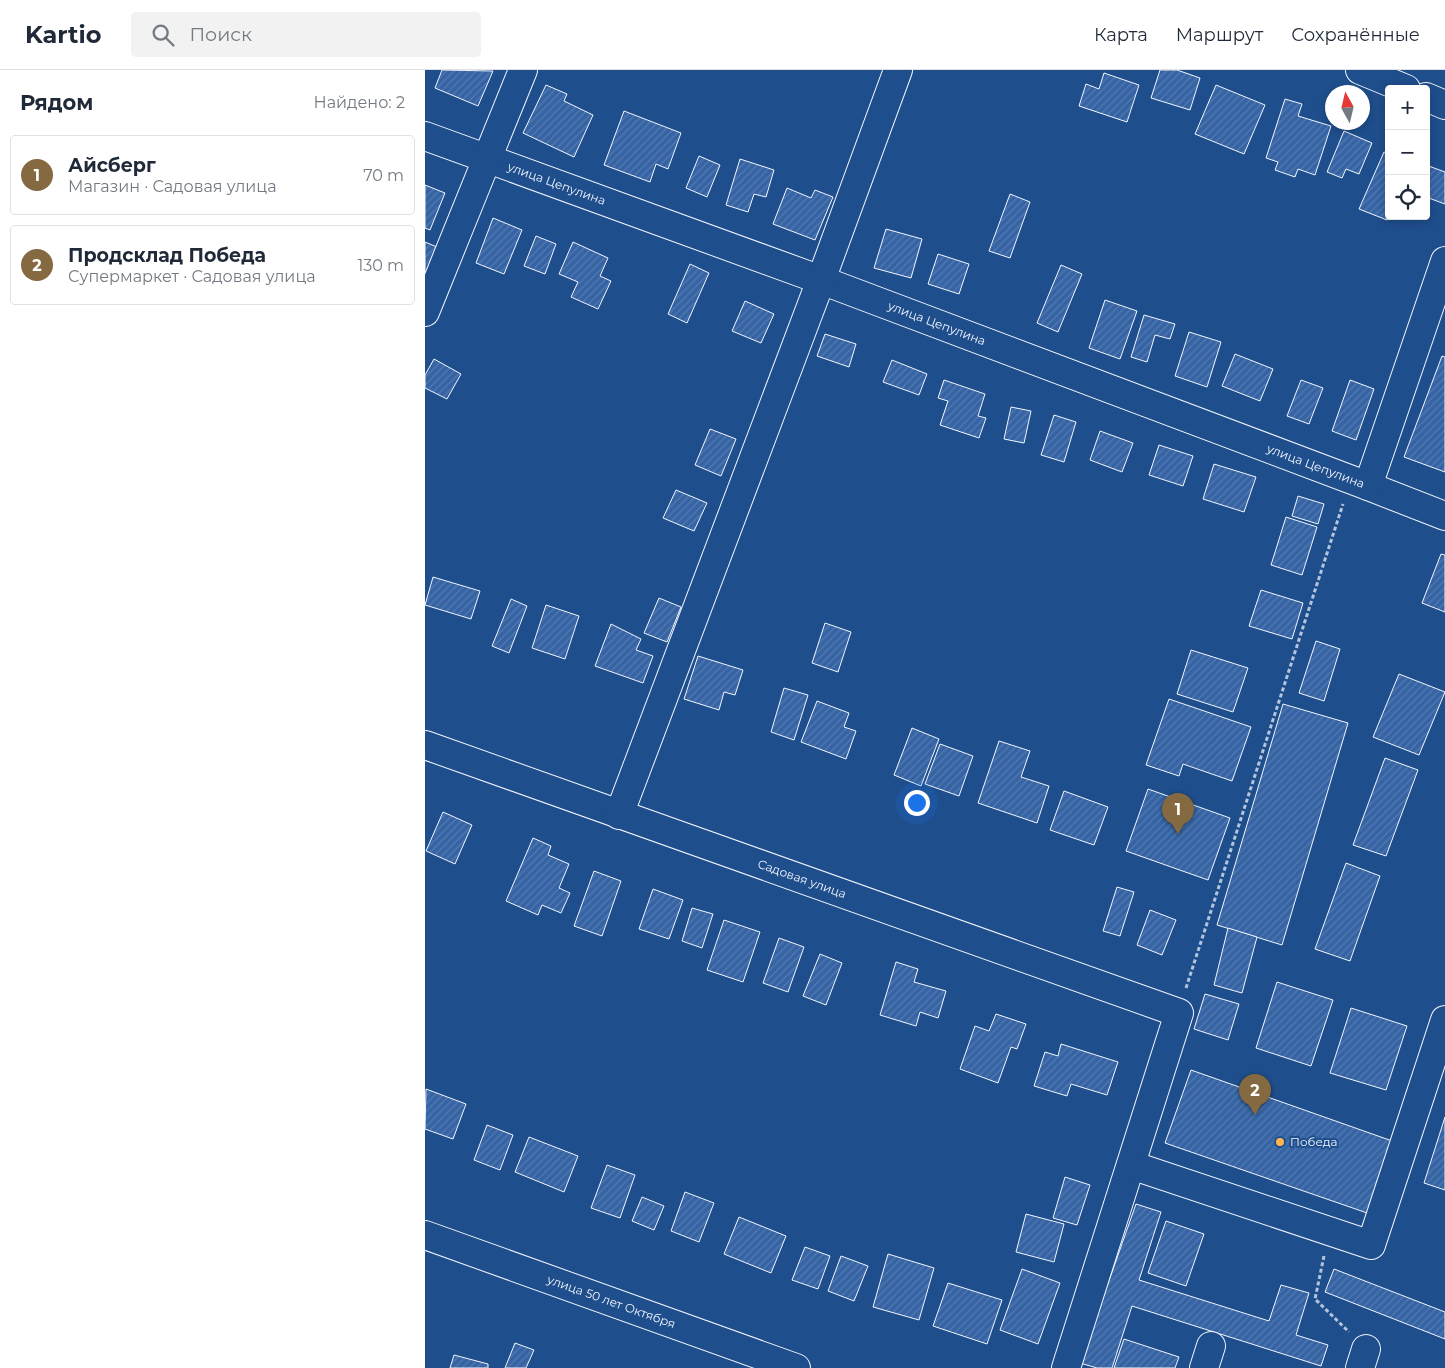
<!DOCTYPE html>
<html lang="ru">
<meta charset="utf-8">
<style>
:root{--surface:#fff;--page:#f2f2f3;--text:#1f2937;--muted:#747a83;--line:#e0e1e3;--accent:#846941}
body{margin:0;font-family:Montserrat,sans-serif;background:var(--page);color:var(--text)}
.controls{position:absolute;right:15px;top:15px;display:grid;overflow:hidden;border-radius:5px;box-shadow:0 2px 8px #0003}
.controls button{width:45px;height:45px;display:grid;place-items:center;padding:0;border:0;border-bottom:1px solid var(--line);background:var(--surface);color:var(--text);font:25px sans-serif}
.compass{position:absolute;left:900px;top:15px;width:45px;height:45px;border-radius:50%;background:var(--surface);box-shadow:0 2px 8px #0003;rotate:352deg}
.you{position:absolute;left:491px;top:732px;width:18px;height:18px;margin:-12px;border:4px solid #fff;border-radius:50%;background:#1a73e8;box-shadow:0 0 0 8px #1a73e833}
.badge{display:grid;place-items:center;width:32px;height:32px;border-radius:50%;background:var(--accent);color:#fff;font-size:16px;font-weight:700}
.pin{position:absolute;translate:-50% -41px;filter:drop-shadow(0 1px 2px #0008)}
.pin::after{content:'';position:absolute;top:26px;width:18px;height:15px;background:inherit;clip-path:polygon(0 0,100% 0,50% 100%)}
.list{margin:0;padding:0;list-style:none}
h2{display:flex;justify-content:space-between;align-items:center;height:65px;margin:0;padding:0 20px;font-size:21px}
h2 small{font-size:16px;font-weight:400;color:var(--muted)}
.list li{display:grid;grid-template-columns:32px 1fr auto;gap:15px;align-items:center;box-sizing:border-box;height:80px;margin:0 10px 10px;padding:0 10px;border:1px solid var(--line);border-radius:5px}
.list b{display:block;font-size:19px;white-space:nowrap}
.list p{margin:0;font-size:16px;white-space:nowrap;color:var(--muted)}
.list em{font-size:16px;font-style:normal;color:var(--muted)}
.icon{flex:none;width:28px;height:28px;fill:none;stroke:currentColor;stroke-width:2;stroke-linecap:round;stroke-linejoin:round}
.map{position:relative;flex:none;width:1020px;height:1298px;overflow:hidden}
header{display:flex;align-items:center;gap:30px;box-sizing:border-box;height:70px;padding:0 25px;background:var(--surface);border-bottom:1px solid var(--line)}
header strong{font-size:24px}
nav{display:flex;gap:28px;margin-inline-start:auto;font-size:18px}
.search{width:350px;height:45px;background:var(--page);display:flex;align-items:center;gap:12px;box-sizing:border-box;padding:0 18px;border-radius:5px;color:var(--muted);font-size:19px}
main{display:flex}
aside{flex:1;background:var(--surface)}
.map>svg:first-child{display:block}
.building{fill:url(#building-hatch);stroke:#f2f6ff}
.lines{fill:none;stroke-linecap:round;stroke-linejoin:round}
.minor-casing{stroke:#f2f6ff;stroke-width:30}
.path{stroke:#b3c4dc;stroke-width:3;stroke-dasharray:4 2.5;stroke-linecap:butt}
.minor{stroke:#1f4e8c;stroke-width:28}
.poi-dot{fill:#ffb74d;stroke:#1f4e8c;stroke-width:2}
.labels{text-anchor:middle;stroke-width:4;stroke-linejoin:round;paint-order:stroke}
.street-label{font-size:12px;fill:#f2f6ff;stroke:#1f4e8c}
.poi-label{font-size:12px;fill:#f2f6ff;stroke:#1f4e8c;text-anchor:start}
</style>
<header>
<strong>Kartio</strong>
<div class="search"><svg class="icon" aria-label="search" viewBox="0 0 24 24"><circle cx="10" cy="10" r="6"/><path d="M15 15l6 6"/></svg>Поиск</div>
<nav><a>Карта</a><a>Маршрут</a><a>Сохранённые</a></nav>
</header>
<main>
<aside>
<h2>Рядом<small>Найдено: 2</small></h2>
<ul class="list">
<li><span class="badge">1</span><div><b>Айсберг</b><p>Магазин · Садовая улица</p></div><em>70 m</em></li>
<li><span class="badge">2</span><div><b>Продсклад Победа</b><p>Супермаркет · Садовая улица</p></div><em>130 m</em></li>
</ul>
</aside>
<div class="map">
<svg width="1020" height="1298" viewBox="0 0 1020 1298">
<defs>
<pattern id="building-hatch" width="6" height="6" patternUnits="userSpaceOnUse" patternTransform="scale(1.25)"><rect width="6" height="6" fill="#3563a3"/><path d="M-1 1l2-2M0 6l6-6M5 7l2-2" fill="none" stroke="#537ab1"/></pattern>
</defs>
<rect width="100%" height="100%" fill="#1f4e8c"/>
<g class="building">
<polygon points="17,0 68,1 53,36 10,18"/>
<polygon points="735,0 752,0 775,8 765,40 726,28"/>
<polygon points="679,3 714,15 702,52 654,36 661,14 674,19"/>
<polygon points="121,15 142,24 139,31 168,45 149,87 98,63"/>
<polygon points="791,15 840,35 819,84 770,64"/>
<polygon points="860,29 877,34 873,46 906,56 890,105 873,99 870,107 850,100 853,92 841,88"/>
<polygon points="199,41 256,63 243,99 231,94 225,112 179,95"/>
<polygon points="919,61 947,73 934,104 921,99 917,108 902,102"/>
<polygon points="959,82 964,84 964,146 962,150 934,139"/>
<polygon points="274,86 295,95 282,127 261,118"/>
<polygon points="315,89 349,100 341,127 329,124 323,142 301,135"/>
<polygon points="1001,95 1020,102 1020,134 1001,127"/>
<polygon points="0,115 20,123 5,160 0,158"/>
<polygon points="362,118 386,128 390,120 408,127 390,170 348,154"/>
<polygon points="585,124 605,132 585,188 564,181"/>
<polygon points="68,148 97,160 79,204 51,193"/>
<polygon points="461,159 497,169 486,208 449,198"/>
<polygon points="111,166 131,174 120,204 99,196"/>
<polygon points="0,172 12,177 0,206"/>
<polygon points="148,172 183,188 175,206 186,211 173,239 146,227 153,212 134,204"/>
<polygon points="513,184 544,194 534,224 503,214"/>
<polygon points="265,194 284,203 262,253 243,244"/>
<polygon points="636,195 657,204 633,262 612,253"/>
<polygon points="680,230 712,241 695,289 664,278"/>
<polygon points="320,231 349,244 336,273 307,261"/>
<polygon points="719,245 750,254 745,269 730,265 722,292 706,287"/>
<polygon points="764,262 796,272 782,317 750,306"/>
<polygon points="400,264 431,274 424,297 392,286"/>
<polygon points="810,284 848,299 835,331 797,316"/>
<polygon points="1017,286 1020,287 1020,402 979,387"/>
<polygon points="9,289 36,304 22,329 0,318 0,305"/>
<polygon points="467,290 502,304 494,325 458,312"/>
<polygon points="519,310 560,324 553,346 561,348 554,368 515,355 523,331 513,328"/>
<polygon points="876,310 898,318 884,354 862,346"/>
<polygon points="925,310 949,319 931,370 907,361"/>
<polygon points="586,337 606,341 599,373 579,369"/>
<polygon points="629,345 651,352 639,392 616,385"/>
<polygon points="285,359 311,369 296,406 270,395"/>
<polygon points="675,361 708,373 697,402 665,390"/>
<polygon points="734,375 768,386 758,416 724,405"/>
<polygon points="789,394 831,407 819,442 778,429"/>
<polygon points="251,420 282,433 269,461 238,448"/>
<polygon points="873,426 899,434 893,454 867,446"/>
<polygon points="861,447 892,457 877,505 846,495"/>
<polygon points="1016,484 1020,485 1020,542 997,533"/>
<polygon points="8,507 55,521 46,549 0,535"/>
<polygon points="836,520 878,533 867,569 824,556"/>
<polygon points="234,528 256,537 242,572 219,563"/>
<polygon points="86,529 102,536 84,583 67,576"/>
<polygon points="121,535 154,546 140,589 107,578"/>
<polygon points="400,553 426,562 413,602 387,593"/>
<polygon points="186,554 216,569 211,580 228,586 218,613 170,596"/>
<polygon points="891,571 915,579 899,631 874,623"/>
<polygon points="766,580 823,598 808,642 752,624"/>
<polygon points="273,586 318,600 310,625 299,622 294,640 259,629"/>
<polygon points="974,604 1020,622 994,685 948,667"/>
<polygon points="359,618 383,625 369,670 346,662"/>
<polygon points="744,629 826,657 807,711 758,694 754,706 721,695"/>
<polygon points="392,631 424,643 419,657 431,661 421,689 376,672"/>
<polygon points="858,634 923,653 857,875 792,855"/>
<polygon points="487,658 514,669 496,716 469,705"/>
<polygon points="574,671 605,681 596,707 624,716 612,753 553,733"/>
<polygon points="515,674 548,686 534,726 500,714"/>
<polygon points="960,688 993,700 961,786 928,775"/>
<polygon points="723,719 805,748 783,810 701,781"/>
<polygon points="639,721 683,737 669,775 625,760"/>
<polygon points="18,742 47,755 30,794 1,781"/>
<polygon points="108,768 126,776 123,785 144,794 134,818 145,823 136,843 117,835 113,845 81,831"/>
<polygon points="921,793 955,806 925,891 890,879"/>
<polygon points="169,801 196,811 177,866 149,856"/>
<polygon points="692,817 709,822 695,866 678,861"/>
<polygon points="228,819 258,830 244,869 214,859"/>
<polygon points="267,838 288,844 277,878 257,871"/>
<polygon points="725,840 751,850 737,885 712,875"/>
<polygon points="299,850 335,862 318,912 282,900"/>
<polygon points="803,858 832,867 817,923 789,915"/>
<polygon points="354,868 379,877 363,922 338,913"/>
<polygon points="395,884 417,893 401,935 378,926"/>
<polygon points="471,892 493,899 489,912 521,921 513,948 495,942 491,956 455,945"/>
<polygon points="852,912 908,930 886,996 831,978"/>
<polygon points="780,924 814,934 803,970 769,959"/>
<polygon points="926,938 982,956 961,1020 905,1003"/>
<polygon points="571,944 601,954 592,979 586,977 573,1013 535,999 550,956 564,961"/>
<polygon points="636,974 693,992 682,1025 646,1014 642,1026 609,1016 620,982 633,986"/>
<polygon points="766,1000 970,1072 945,1144 740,1073"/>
<polygon points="1,1019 41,1034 28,1069 0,1059"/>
<polygon points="1020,1047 1020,1120 999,1113"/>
<polygon points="62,1055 88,1065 75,1100 49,1090"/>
<polygon points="104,1067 153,1086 139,1122 90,1102"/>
<polygon points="182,1095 210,1105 195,1148 166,1138"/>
<polygon points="640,1107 665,1115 652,1155 628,1148"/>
<polygon points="260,1122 289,1133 274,1172 246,1161"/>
<polygon points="217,1127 239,1136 229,1160 207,1151"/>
<polygon points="711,1134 736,1142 714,1210 844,1251 856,1215 884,1223 871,1265 903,1275 896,1296 707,1236 687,1298 672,1298 655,1293"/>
<polygon points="601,1144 639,1154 629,1192 591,1182"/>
<polygon points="314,1147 361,1166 346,1203 299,1184"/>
<polygon points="741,1151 779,1164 761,1216 723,1203"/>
<polygon points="380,1177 405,1186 393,1219 367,1210"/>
<polygon points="463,1184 509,1198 494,1250 448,1237"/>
<polygon points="416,1186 443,1196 429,1231 403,1221"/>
<polygon points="597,1199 635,1213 613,1274 575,1260"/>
<polygon points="909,1199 1020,1242 1020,1269 900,1222"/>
<polygon points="523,1213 577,1230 562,1274 508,1256"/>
<polygon points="699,1269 754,1287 750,1298 689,1298"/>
<polygon points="90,1273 109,1280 101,1298 80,1298"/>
<polygon points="29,1285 63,1294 63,1298 25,1298"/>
</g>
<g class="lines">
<g class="minor-casing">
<g id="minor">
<polyline points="935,0 981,19"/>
<polyline points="1001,27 1020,35"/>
<path id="s1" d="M0,66l396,144 547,206 77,30"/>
<polyline points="0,242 98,0"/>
<polyline points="943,416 1020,191"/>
<path id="s2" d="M0,675l754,268 -113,355"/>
<polyline points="194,745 396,210 473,0"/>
<polyline points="706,1095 946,1175 1020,950"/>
<path id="s3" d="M0,1165l371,133"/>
<polyline points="779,1298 786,1276"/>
<polyline points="935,1298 941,1279"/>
</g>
</g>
<g class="path">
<polyline points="761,918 918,434"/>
<polyline points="899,1186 890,1229 924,1262"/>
</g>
<use href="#minor" class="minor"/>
</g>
<circle class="poi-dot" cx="855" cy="1072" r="5"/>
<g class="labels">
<g class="street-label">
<text dy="4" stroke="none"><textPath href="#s1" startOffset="140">улица Цепулина</textPath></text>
<text dy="4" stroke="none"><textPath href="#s1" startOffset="545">улица Цепулина</textPath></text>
<text dy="4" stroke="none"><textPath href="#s1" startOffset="950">улица Цепулина</textPath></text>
<text dy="4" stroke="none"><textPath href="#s2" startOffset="400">Садовая улица</textPath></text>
<text dy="4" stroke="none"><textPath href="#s3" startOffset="198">улица 50 лет Октября</textPath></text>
</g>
<g class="poi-label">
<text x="865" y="1076">Победа</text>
</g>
</g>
</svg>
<div class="controls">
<button>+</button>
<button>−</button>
<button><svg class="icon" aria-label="locate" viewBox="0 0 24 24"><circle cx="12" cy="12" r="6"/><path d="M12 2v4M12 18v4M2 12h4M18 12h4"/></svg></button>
</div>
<svg class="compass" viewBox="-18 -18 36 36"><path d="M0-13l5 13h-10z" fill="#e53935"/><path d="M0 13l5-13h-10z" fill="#747a83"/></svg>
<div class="you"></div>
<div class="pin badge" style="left:753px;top:764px">1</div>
<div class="pin badge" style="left:830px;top:1045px">2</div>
</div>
</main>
